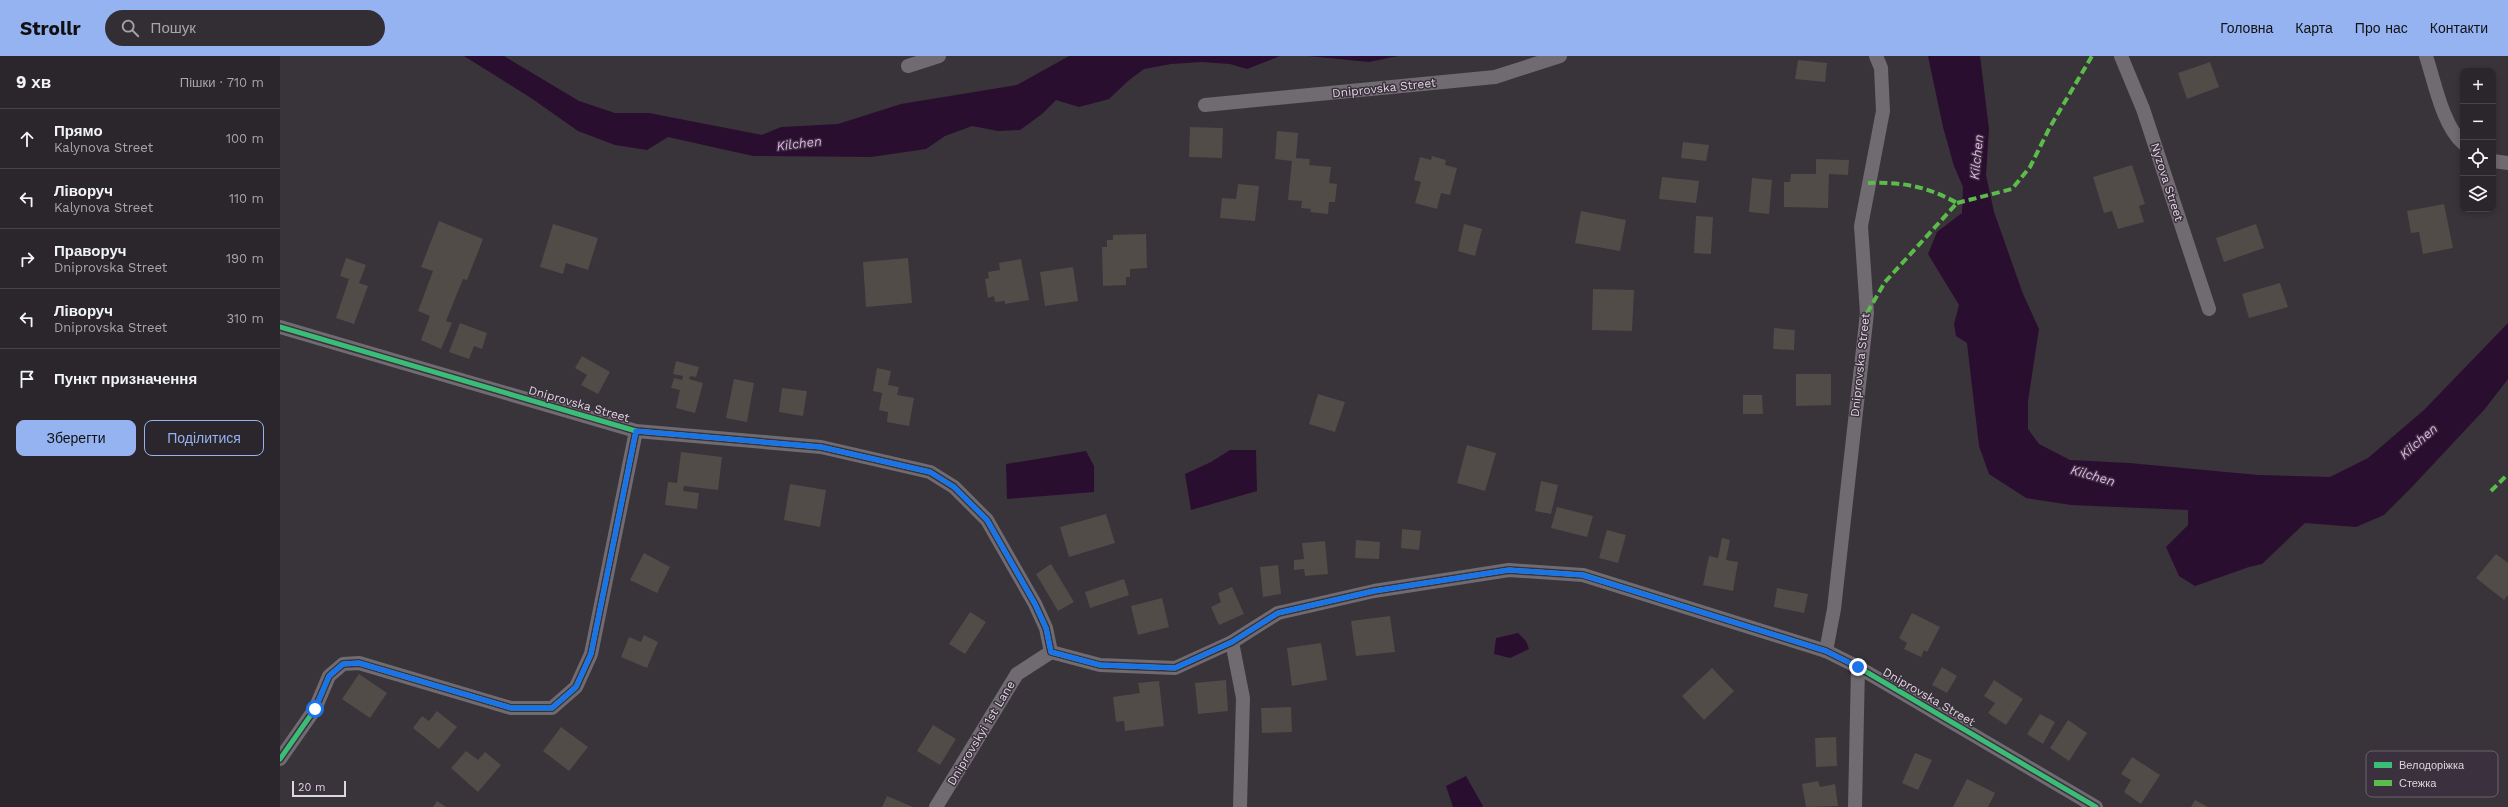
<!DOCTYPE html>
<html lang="uk">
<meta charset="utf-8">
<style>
:root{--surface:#2b262c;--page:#332e34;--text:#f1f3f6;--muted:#a6a5a9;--line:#474348;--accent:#95b2f1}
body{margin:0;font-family:"Work Sans",sans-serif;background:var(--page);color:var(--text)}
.controls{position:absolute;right:12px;top:12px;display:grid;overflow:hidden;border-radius:8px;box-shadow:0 2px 6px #0003}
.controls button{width:36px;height:36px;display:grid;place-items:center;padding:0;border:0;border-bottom:1px solid var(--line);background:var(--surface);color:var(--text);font:20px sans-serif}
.scale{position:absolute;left:12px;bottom:10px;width:54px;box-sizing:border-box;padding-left:4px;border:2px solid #ded6de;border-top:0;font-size:11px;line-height:14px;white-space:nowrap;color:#ded6de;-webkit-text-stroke:3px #3b303d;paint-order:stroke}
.stop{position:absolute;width:12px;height:12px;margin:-9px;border:3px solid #1a73e8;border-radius:50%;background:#fff}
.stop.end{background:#1a73e8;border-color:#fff;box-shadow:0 1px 4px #0008}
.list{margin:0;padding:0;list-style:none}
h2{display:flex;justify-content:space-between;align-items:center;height:52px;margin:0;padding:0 16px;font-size:17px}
h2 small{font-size:13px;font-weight:400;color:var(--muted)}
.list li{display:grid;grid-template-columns:26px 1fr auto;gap:12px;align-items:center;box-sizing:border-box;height:60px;padding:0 16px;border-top:1px solid var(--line)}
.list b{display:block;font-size:15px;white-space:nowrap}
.list p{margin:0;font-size:13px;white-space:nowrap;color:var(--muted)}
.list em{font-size:13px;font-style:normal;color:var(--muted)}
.actions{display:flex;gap:8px;padding:12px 16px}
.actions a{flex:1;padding:9px 0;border:1px solid var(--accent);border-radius:8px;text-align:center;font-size:14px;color:var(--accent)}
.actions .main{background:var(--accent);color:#111}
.icon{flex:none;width:22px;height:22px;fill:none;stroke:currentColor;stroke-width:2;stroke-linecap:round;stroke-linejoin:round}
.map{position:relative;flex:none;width:2228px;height:751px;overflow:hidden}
header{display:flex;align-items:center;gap:24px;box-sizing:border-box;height:56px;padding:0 20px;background:var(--accent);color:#111}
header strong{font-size:19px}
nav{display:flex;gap:22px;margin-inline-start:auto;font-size:14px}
.search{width:280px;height:36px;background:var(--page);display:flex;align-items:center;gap:10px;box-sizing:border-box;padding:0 14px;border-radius:22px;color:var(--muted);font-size:15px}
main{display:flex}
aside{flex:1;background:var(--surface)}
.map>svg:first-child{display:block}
.water{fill:#2a0e2f}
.building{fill:#514c47}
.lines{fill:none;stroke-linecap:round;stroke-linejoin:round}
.street{stroke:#706a71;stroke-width:14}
.quiet{stroke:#5cbc4b;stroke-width:4;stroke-dasharray:8 4;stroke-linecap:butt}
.cycleway-casing{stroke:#3b303d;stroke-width:8}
.cycleway{stroke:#3abd76;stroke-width:5}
.route{stroke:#1a73e8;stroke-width:5}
.labels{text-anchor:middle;stroke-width:3;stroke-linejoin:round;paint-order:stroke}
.street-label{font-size:12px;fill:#ded6de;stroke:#3b303d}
.water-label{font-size:13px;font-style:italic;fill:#e5adec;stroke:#3b303d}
.key{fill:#3b303d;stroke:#6c626d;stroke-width:1}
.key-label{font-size:11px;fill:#ded6de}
</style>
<header>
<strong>Strollr</strong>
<div class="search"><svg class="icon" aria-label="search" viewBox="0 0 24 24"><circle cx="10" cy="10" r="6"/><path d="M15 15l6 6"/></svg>Пошук</div>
<nav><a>Головна</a><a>Карта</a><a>Про нас</a><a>Контакти</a></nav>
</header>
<main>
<aside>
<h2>9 хв<small>Пішки · 710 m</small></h2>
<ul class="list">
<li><svg class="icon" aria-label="ahead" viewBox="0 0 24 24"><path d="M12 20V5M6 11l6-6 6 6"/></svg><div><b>Прямо</b><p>Kalynova Street</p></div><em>100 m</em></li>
<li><svg class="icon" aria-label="left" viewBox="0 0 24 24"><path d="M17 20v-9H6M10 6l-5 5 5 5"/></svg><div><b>Ліворуч</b><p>Kalynova Street</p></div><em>110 m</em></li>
<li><svg class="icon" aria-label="right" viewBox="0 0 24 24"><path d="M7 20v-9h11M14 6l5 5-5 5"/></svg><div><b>Праворуч</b><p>Dniprovska Street</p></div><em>190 m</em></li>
<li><svg class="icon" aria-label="left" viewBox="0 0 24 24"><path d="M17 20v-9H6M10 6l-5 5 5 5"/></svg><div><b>Ліворуч</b><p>Dniprovska Street</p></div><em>310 m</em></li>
<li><svg class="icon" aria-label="arrive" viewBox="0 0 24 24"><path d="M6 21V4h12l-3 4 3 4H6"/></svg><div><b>Пункт призначення</b></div></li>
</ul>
<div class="actions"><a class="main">Зберегти</a><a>Поділитися</a></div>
</aside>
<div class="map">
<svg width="2228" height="751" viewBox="0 0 2228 751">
<rect width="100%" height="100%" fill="#39333a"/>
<g class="water">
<polygon points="184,0 224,0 299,45 335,57 369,57 482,79 501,71 558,68 621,48 737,29 789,0 1000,0 967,13 950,8 922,6 891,8 864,13 848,25 829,43 799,51 776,44 762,58 740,74 718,75 692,70 665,80 646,93 591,101 473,100 388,81 367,94 335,89 298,75 251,42"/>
<polygon points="1028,0 1118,0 1089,6"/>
<polygon points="1648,0 1700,0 1709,73 1706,119 1714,156 1743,238 1759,273 1748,345 1748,373 1759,388 1790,404 1849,407 1978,419 2050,421 2088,402 2144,354 2228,267 2228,323 2204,354 2130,433 2104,459 2076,471 2025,467 1982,508 1969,511 1915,530 1899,520 1886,491 1908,469 1908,454 1791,449 1746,442 1709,418 1699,390 1687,287 1676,280 1674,268 1679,249 1648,198 1657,176 1682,157 1683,131 1674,110 1663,71"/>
<polygon points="950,394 976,394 977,435 911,454 905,418 931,406"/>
<polygon points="806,395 814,410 814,436 727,443 726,408"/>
<polygon points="1238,577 1246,585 1249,593 1230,602 1214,598 1216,582"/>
<polygon points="1186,720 1203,750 1202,751 1173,751 1166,730"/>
</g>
<g class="building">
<polygon points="1518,4 1547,7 1545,26 1515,23"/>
<polygon points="1930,6 1939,31 1907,43 1898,17"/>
<polygon points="910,71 943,72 942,102 909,101"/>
<polygon points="997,75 1018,77 1016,102 1030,103 1029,109 1051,111 1049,127 1057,128 1055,146 1049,146 1048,158 1030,156 1031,153 1021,152 1022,145 1008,144 1012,105 995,103"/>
<polygon points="1403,86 1429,89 1426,105 1401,102"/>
<polygon points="1152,100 1166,104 1165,109 1177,112 1170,139 1161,137 1157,153 1135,147 1141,126 1134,124 1140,101 1151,104"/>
<polygon points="1536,103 1569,104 1568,119 1549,118 1548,152 1504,151 1504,126 1510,126 1511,118 1536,118"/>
<polygon points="1852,109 1865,148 1859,150 1864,166 1838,173 1832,155 1824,157 1813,121"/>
<polygon points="1382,121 1419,125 1416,147 1379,143"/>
<polygon points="1472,122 1492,124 1489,158 1469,156"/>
<polygon points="958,128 979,130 975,165 940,162 942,142 956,143"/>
<polygon points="2164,148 2173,192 2143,198 2139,176 2131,177 2127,155"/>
<polygon points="1301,155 1346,164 1340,195 1295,187"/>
<polygon points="1416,160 1433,161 1431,198 1414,197"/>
<polygon points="159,165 203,183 187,224 183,223 166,265 172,267 161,293 141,284 150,260 138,255 153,215 141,211"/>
<polygon points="273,168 318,182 308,214 286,207 283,218 260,211"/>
<polygon points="1184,168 1202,173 1195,200 1178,195"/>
<polygon points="1976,168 1984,192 1944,206 1936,182"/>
<polygon points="866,178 867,212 850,213 850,221 846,221 846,229 823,230 822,191 827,191 827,184 833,184 833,179"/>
<polygon points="66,202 86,209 79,227 88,230 74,268 56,262 69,223 60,220"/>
<polygon points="628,202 632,247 586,251 583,206"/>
<polygon points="741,203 749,244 725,248 725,245 715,246 714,240 708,242 705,223 709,222 708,216 720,214 719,207"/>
<polygon points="793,211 798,245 765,250 760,216"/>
<polygon points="2000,227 2008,251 1969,262 1962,238"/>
<polygon points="1313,233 1354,234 1352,275 1312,274"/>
<polygon points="180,267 207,277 202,293 194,290 189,303 169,296"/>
<polygon points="1494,272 1515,274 1514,294 1493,293"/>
<polygon points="302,300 330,316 318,338 301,329 307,319 295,312"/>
<polygon points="396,305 419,311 416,321 410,320 409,323 423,327 415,357 396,352 400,334 391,332 394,322 402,324 403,320 393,318"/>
<polygon points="597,312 611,315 608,329 619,331 617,339 634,342 629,370 607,366 608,356 599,354 602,337 593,335"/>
<polygon points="1516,318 1551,318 1551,349 1516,350"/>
<polygon points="454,323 474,327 467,366 446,362"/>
<polygon points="502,332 527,335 523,360 499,356"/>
<polygon points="1038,338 1065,346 1055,376 1029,368"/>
<polygon points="1463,339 1482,339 1483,358 1463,358"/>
<polygon points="1187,389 1216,397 1205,435 1177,427"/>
<polygon points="401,396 442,401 438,434 404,430 403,435 419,437 417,453 385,449 388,426 397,427"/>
<polygon points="1261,425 1278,429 1271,458 1255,455"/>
<polygon points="510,428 546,434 540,471 504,464"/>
<polygon points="1277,451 1313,460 1307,481 1271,472"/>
<polygon points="826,458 835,487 789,501 780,471"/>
<polygon points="1122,473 1141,475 1139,494 1121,492"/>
<polygon points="1327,474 1346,479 1338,507 1319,502"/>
<polygon points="1442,482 1450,484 1446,504 1458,506 1453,535 1423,529 1429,500 1438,502"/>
<polygon points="1076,484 1100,486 1099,503 1075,502"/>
<polygon points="1045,485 1048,518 1025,520 1024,513 1014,514 1014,504 1024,503 1022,487"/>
<polygon points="364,497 390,511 377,537 350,524"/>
<polygon points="2216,498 2228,507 2228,539 2224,544 2196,522"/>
<polygon points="771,508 794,546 778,555 756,518"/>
<polygon points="998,509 1001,538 983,541 980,511"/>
<polygon points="844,523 849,539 810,552 805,536"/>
<polygon points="952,531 964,558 939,569 931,551 941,546 938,537"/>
<polygon points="1497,532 1528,538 1524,557 1494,551"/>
<polygon points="882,542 889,571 858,579 851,550"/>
<polygon points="690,556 706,566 685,598 669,588"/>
<polygon points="1632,557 1660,571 1647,596 1644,594 1641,601 1624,593 1627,587 1619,582"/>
<polygon points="1110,560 1115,596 1076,600 1071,565"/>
<polygon points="364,579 378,586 367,612 341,601 349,581 361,586"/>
<polygon points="1041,587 1047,624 1012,630 1007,592"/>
<polygon points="1662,611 1677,620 1667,637 1652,629"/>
<polygon points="1432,612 1454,635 1424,664 1402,640"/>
<polygon points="79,618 107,637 90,662 62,643"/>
<polygon points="946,624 948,655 918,658 915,627"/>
<polygon points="1714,624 1743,643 1726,669 1708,657 1715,647 1704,640"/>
<polygon points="879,625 884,670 845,675 844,665 836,666 833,641 860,637 858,627"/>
<polygon points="1011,651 1012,676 982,677 981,652"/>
<polygon points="157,655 177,671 159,693 133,672 142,660 149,665"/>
<polygon points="1760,658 1775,666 1763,688 1747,678"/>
<polygon points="1788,664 1807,677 1789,705 1770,692"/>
<polygon points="653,669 676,683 660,709 637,695"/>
<polygon points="281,671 308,691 289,715 263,695"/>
<polygon points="1556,681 1557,710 1536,711 1535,682"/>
<polygon points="186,695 198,704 205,696 221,709 198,736 171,712"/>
<polygon points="1635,697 1652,704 1638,734 1622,727"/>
<polygon points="1852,701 1880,719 1861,748 1844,736 1851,724 1841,718"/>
<polygon points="1687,723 1715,737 1708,751 1673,751"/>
<polygon points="1538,725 1540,731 1555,728 1558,750 1526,751 1522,728"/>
<polygon points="607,740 633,751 602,751"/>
<polygon points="1915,744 1928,751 1911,751"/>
<polygon points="157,745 166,751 153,751"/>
</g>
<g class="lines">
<g class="street">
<polyline points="1841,0 1863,53 1929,253"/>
<path d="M2146,0c8,24 17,71 37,87"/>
<polyline points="628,10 659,0"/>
<polyline points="925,49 1215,21 1280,0"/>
<polyline points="2213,105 2228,107"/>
<polyline points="0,271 356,375 541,391 650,416 674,431 707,464 755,548 766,572 771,596"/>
<polyline points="952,586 963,642 960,751"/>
<polyline points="1546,595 1554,553 1587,257 1581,170 1603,55 1601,12 1596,0"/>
<polyline points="771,596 820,609 895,612 952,586 998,557 1094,535 1229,514 1303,519 1546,595 1578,611 1816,751"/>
<polyline points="0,703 35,653 49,620 63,608 79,607 231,652 272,652 296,631 311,598 356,375"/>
<polyline points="656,751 737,618 771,596"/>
<polyline points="1575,751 1578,611"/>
</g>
<g class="quiet">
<polyline points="1677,147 1732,133 1750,111 1770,71 1812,0"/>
<path d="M1587,257l18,-31 72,-79c-31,-17 -54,-21 -89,-20"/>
<polyline points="2211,435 2228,418"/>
</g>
<g class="cycleway-casing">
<g id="cycleway">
<polyline points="0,271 356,375 541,391 650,416 674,431 707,464 755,548 766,572 771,596 820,609 895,612 952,586 998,557 1094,535 1229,514 1303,519 1546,595 1578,611 1816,751"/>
<polyline points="0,703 35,653 49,620 63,608 79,607 231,652 272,652 296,631 311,598 356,375"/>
</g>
</g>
<use href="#cycleway" class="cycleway"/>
</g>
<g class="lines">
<polyline class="route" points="35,653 49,620 63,608 79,607 231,652 272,652 296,631 311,598 356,375 541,391 650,416 674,431 707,464 755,548 766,572 771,596 820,609 895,612 952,586 998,557 1094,535 1229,514 1302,519 1546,595 1578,611"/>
</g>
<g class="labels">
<g class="street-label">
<text transform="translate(1104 32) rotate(-6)" y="4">Dniprovska Street</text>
<text transform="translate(1887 126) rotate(72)" y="4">Nyzova Street</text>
<text transform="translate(1580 309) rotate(-84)" y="4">Dniprovska Street</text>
<text transform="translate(299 348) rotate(16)" y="4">Dniprovska Street</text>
<text transform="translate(1649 641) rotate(30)" y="4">Dniprovska Street</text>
<text transform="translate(701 677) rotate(-59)" y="4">Dniprovskyi 1st Lane</text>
</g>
<g class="water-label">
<text transform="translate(519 87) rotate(-7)" y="5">Kilchen</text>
<text transform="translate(1696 101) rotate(-84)" y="5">Kilchen</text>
<text transform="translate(2138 385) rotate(-41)" y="5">Kilchen</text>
<text transform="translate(1813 419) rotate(16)" y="5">Kilchen</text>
</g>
</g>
<rect x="2086" y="695" width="132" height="46" rx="6" class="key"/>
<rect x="2094" y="706" width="18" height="6" fill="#3abd76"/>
<rect x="2094" y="724" width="18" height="6" fill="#5cbc4b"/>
<g class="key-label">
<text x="2119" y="713">Велодоріжка</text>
<text x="2119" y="731">Стежка</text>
</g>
</svg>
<div class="controls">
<button>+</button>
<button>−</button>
<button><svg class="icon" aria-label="locate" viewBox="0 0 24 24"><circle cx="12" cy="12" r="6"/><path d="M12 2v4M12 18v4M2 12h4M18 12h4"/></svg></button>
<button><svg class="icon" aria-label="layers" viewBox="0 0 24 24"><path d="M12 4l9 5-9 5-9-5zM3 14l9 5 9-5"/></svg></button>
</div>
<div class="scale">20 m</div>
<div class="stop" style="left:35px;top:653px"></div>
<div class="stop end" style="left:1578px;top:611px"></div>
</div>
</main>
